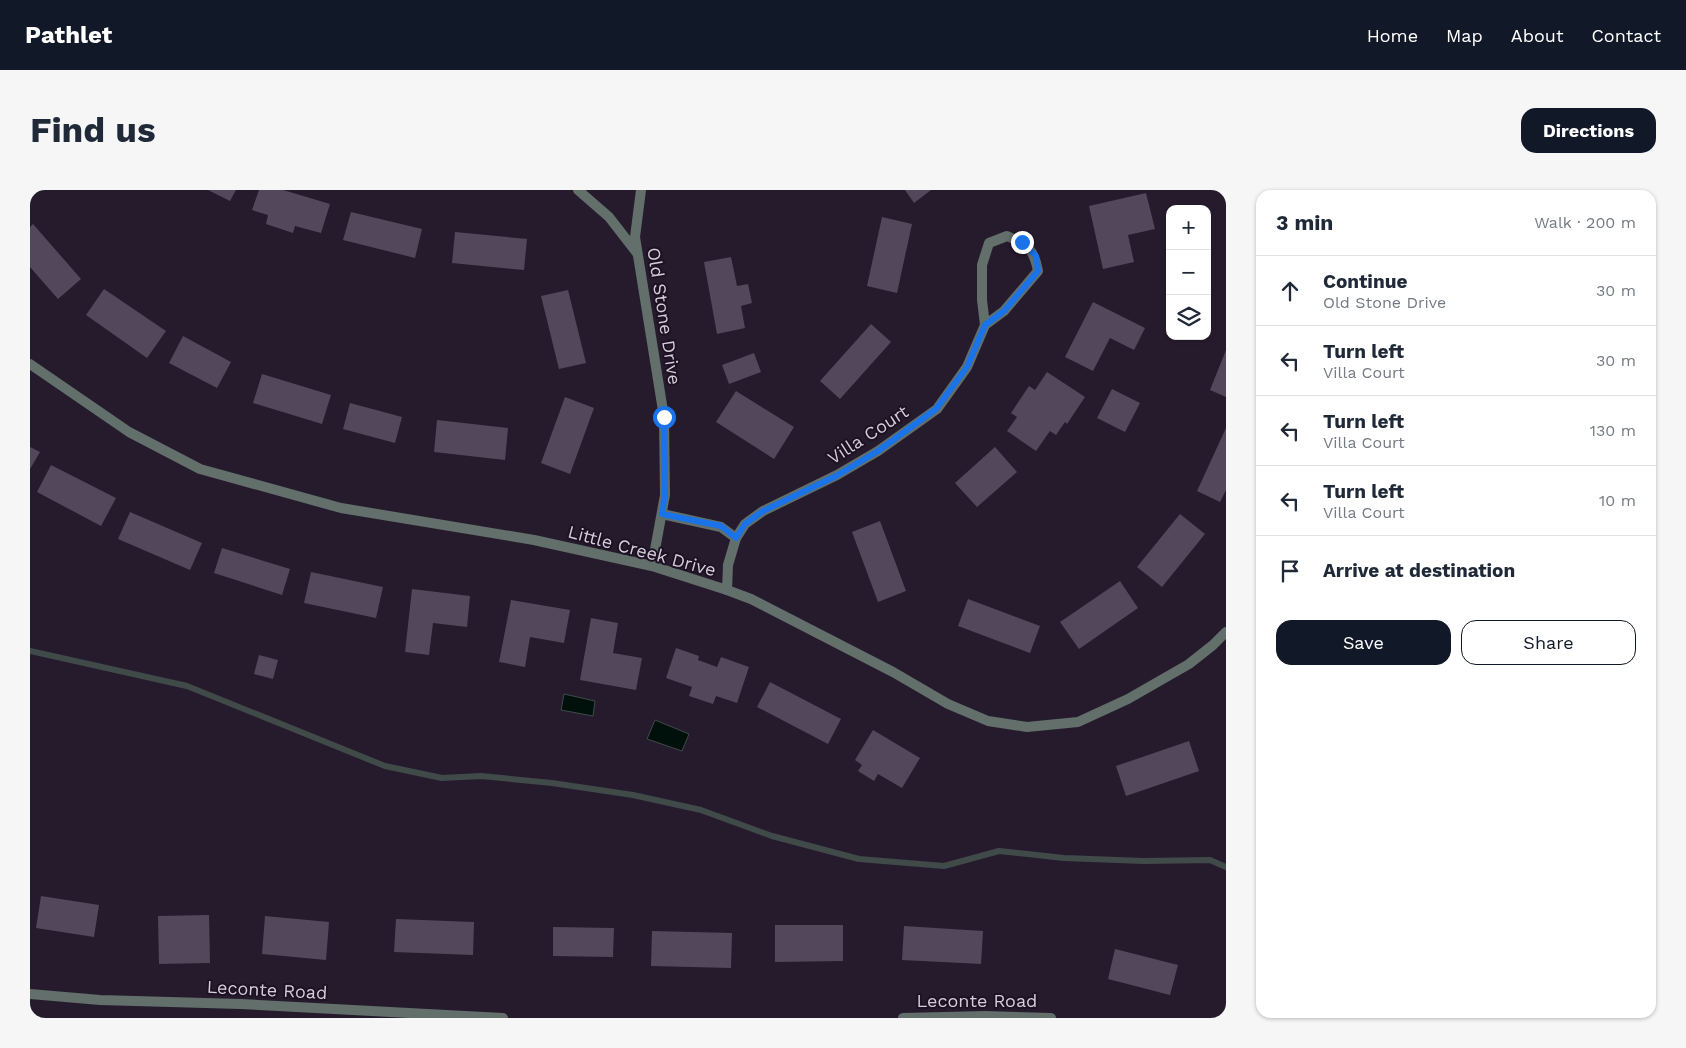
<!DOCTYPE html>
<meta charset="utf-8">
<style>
:root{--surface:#fff;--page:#f6f6f7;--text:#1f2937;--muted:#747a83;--line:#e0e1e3;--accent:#111827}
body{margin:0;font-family:"Work Sans",sans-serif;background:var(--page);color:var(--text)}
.controls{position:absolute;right:15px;top:15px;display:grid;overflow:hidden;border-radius:10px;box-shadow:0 1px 4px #0004}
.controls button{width:45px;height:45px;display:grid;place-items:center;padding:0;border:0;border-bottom:1px solid var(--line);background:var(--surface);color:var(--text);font:25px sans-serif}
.stop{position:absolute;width:15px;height:15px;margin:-11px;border:4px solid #1a73e8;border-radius:50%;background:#fff}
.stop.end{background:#1a73e8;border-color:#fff;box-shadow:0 1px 5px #0008}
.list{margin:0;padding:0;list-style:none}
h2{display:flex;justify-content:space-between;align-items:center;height:65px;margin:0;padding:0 20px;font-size:21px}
h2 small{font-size:16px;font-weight:400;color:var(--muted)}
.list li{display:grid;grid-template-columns:32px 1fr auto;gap:15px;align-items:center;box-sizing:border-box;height:70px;padding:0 20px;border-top:1px solid var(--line)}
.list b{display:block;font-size:19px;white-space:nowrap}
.list p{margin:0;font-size:16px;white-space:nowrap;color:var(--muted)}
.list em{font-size:16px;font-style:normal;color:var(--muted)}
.actions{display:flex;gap:10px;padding:15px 20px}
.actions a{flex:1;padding:11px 0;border:1px solid var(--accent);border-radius:15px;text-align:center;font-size:18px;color:var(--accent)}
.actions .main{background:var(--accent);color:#fff}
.icon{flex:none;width:28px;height:28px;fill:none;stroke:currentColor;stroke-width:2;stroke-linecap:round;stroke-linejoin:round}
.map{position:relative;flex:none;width:1196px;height:828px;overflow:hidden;border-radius:15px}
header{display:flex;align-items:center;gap:30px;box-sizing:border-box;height:70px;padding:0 25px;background:var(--accent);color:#fff}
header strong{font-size:24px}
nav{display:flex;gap:28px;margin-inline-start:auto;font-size:18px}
.intro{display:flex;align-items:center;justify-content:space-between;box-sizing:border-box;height:120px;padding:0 30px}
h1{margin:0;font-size:35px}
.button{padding:12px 22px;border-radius:15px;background:var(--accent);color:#fff;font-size:18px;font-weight:700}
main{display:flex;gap:30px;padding:0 30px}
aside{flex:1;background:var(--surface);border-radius:15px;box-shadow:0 1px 4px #0004}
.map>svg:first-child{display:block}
.water{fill:#00110b;stroke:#404a49}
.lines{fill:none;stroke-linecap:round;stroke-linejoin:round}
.stream{stroke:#404a49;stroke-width:6}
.building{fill:#53475b}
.minor{stroke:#626f6b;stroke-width:10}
.route{stroke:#1a73e8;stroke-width:6}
.labels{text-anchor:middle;stroke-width:4;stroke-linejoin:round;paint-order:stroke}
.street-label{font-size:18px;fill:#d5ceda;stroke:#1c1223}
</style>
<header>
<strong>Pathlet</strong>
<nav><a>Home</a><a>Map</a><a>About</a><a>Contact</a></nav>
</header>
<div class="intro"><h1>Find us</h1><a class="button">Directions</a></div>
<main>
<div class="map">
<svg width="1196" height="828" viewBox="0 0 1196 828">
<rect width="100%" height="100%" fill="#261b2d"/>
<g class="water">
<polygon points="534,504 565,511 563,526 531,520"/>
<polygon points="625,530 659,544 652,561 617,549"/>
</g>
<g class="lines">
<polyline class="stream" points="0,461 157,496 355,576 412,588 451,586 522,593 603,605 671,620 742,646 829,669 914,676 969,661 1034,668 1114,671 1180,670 1196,677"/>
</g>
<g class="building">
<polygon points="178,0 206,0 200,11"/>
<polygon points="229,0 253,0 300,14 291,43 265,36 263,43 236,34 238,25 222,20"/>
<polygon points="875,0 901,0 884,13"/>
<polygon points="1116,3 1125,39 1098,45 1104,72 1073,79 1059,16"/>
<polygon points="321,22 392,39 385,68 313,50"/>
<polygon points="852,27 882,34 867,103 837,96"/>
<polygon points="3,34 51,89 28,109 0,77 0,37"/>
<polygon points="425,42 497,49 494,80 422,73"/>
<polygon points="701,67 707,96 718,94 722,113 711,116 715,138 687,144 674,72"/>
<polygon points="74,99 136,141 117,168 56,125"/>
<polygon points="538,100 556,173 529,179 511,106"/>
<polygon points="1063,112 1115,138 1104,160 1080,148 1063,181 1035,167"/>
<polygon points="841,134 861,152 810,209 790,191"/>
<polygon points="153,146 201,172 187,198 139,173"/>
<polygon points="1196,160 1196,207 1180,200"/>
<polygon points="724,163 731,182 699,194 692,175"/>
<polygon points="1017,182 1055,207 1037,234 1035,232 1026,245 1020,241 1006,261 977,241 987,227 981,223 999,196 1005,200"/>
<polygon points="232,184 301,205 292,234 223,213"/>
<polygon points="1082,199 1110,213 1095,242 1067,228"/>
<polygon points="706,201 764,237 744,269 686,232"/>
<polygon points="535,207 564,218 540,284 511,273"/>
<polygon points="320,213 372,227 365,253 313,239"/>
<polygon points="407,230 478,238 475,270 404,262"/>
<polygon points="1196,238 1196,300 1190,312 1167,301"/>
<polygon points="0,257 10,262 0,279"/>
<polygon points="965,257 987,282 947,317 925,293"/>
<polygon points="21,275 86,308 71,336 7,302"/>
<polygon points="100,322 172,353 160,380 88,349"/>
<polygon points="1150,324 1175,344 1132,397 1107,377"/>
<polygon points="850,331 876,401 848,412 822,342"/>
<polygon points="192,358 260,379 252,405 184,383"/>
<polygon points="281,382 353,397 346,428 274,413"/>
<polygon points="1090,391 1108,418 1049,459 1030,432"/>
<polygon points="382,399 440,406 437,437 403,433 399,465 375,462"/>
<polygon points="938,409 1010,436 1000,463 928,436"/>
<polygon points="481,410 540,420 534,453 500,447 495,477 469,472"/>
<polygon points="561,428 588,433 583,463 612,468 606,500 550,490"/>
<polygon points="646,458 669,466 668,470 687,477 691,467 719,477 707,513 686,506 683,514 659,506 662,497 636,488"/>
<polygon points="229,465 248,470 243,489 224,484"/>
<polygon points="740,492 811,529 798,554 727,517"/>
<polygon points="843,540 890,568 872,598 848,584 844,591 828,581 832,575 825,570"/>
<polygon points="1159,551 1169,581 1096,606 1086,576"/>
<polygon points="11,706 69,715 64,747 6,738"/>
<polygon points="179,725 180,773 129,774 128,726"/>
<polygon points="235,726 299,732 296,770 232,764"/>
<polygon points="366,729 444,732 443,765 364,762"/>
<polygon points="745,735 813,735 813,771 745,772"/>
<polygon points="874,736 953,741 951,774 872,770"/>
<polygon points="523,737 584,738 583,767 523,766"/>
<polygon points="622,741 702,743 701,778 621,776"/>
<polygon points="1085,759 1148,775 1140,805 1078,789"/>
</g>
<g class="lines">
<g class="minor">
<polyline points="548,0 579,27 607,63"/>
<polyline points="611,0 605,47 634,227 635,305 622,376"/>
<path d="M977,46c21,9 27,13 31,35l-34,40 -19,14 -3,-25v-35l7,-22z"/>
<polyline points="0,174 99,242 170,279 311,318 504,350 622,376 697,400 721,409 863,482 918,514 958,531 997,537 1048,532 1098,509 1159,474 1183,455 1196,442"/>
<polyline points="632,324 691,337 706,348"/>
<polyline points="697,400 698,375 706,348 715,334 733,321 807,285 848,261 907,219 937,177 955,135"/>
<polyline points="0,804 70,810 210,814 473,828"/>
<polyline points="873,828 955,826 1021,828"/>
</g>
</g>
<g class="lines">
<polyline class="route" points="634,227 635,305 632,324 691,336 706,348 715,334 733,321 806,286 848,261 906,219 937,177 955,135 974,121 1008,81 1006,66 992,52"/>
</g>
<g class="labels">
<g class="street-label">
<text transform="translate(634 126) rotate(81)" y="6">Old Stone Drive</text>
<text transform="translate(838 245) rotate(-33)" y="6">Villa Court</text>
<text transform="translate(612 361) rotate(15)" y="6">Little Creek Drive</text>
<text transform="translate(237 800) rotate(3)" y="6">Leconte Road</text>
<text x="947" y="817">Leconte Road</text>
</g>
</g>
</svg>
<div class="controls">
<button>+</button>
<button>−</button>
<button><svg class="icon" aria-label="layers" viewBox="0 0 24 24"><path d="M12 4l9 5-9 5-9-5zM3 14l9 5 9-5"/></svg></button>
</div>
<div class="stop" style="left:634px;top:227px"></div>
<div class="stop end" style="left:992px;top:52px"></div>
</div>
<aside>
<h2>3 min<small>Walk · 200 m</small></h2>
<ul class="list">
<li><svg class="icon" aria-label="ahead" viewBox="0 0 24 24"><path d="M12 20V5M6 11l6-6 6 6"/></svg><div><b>Continue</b><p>Old Stone Drive</p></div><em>30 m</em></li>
<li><svg class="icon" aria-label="left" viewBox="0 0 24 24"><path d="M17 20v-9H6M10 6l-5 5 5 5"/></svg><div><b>Turn left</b><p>Villa Court</p></div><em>30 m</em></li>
<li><svg class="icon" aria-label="left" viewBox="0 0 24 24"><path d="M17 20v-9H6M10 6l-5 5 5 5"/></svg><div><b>Turn left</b><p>Villa Court</p></div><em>130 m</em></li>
<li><svg class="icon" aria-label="left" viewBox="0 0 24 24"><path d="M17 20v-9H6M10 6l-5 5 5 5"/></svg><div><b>Turn left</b><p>Villa Court</p></div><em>10 m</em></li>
<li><svg class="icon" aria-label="arrive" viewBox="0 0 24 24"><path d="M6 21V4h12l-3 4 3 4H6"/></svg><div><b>Arrive at destination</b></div></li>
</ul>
<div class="actions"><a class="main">Save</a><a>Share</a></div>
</aside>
</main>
